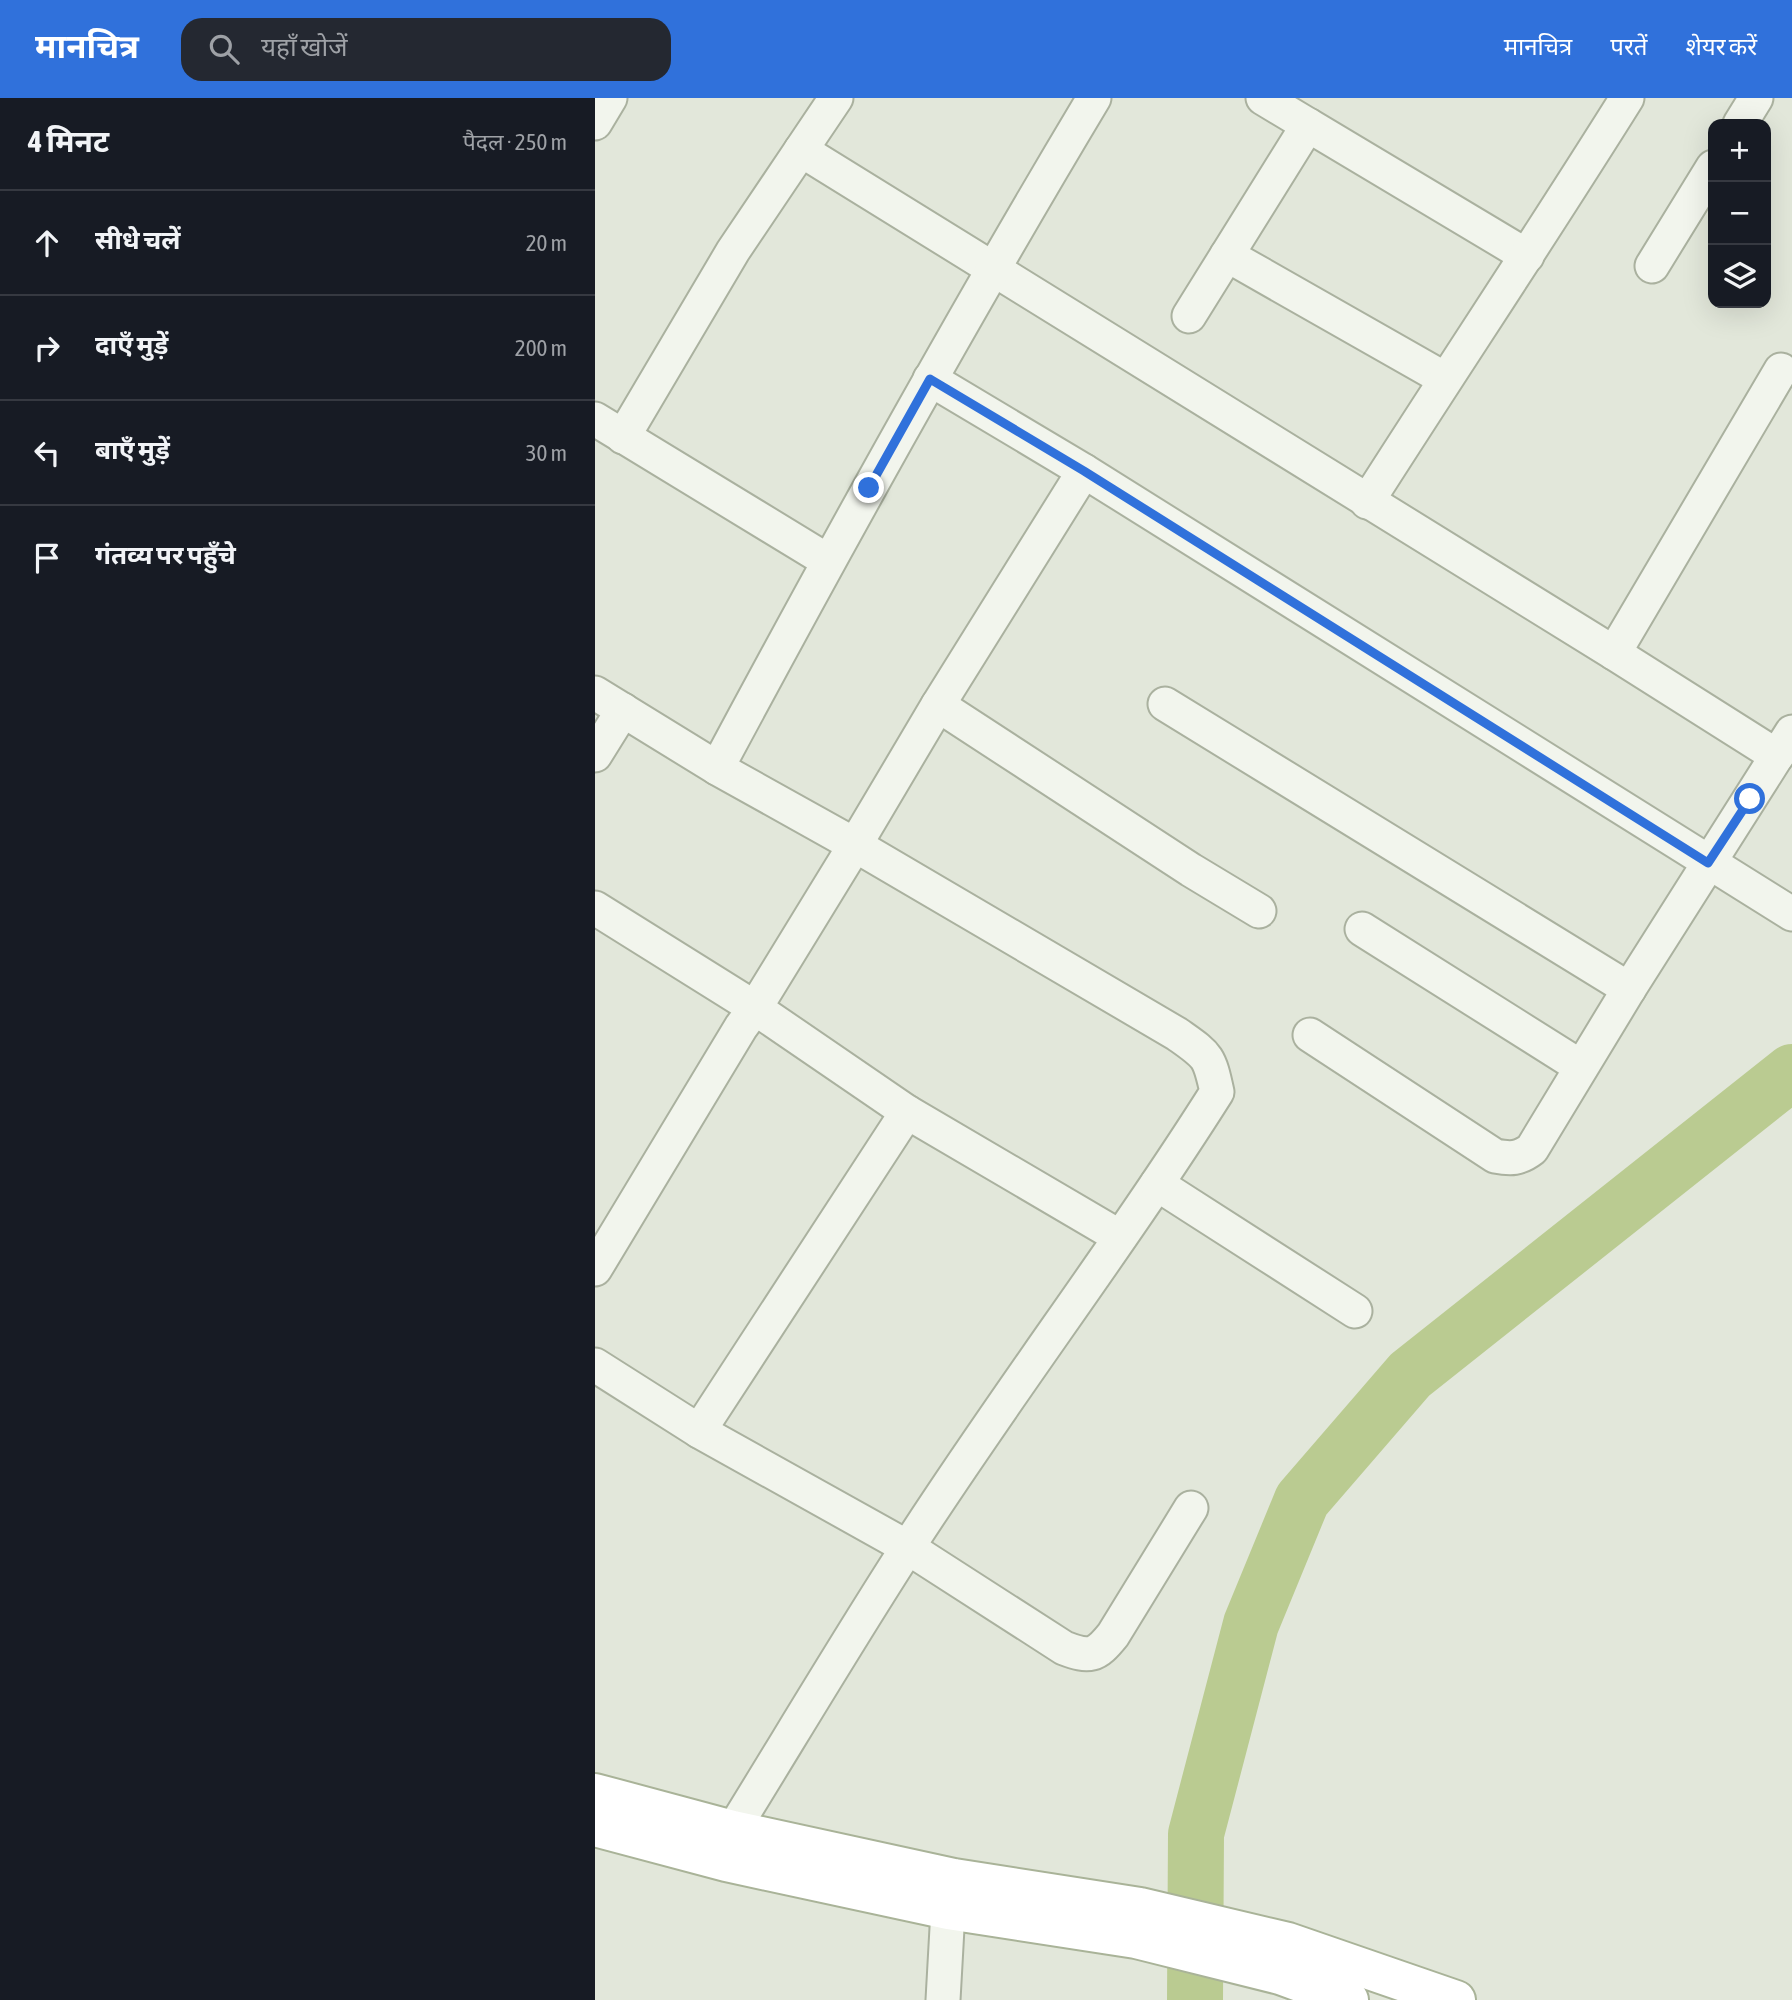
<!DOCTYPE html>
<html lang="hi">
<meta charset="utf-8">
<style>
:root{--surface:#171b24;--page:#242831;--text:#f1f3f6;--muted:#9ea1a6;--line:#363941;--accent:#3071db}
body{margin:0;font-family:"Asap Condensed","Noto Sans Devanagari",sans-serif;background:var(--page);color:var(--text)}
.controls{position:absolute;right:21px;top:21px;display:grid;overflow:hidden;border-radius:14px;box-shadow:0 7px 28px #0002}
.controls button{width:63px;height:63px;display:grid;place-items:center;padding:0;border:0;border-bottom:2px solid var(--line);background:var(--surface);color:var(--text);font:35px sans-serif}
.stop{position:absolute;width:21px;height:21px;margin:-16px;border:5px solid #3071db;border-radius:50%;background:#fff}
.stop.end{background:#3071db;border-color:#fff;box-shadow:0 2px 7px #0008}
.list{margin:0;padding:0;list-style:none}
h2{display:flex;justify-content:space-between;align-items:center;height:91px;margin:0;padding:0 28px;font-size:30px}
h2 small{font-size:23px;font-weight:400;color:var(--muted)}
.list li{display:grid;grid-template-columns:46px 1fr auto;gap:21px;align-items:center;box-sizing:border-box;height:105px;padding:0 28px;border-top:2px solid var(--line)}
.list b{display:block;font-size:26px;white-space:nowrap}
.list em{font-size:23px;font-style:normal;color:var(--muted)}
.icon{flex:none;width:38px;height:38px;fill:none;stroke:currentColor;stroke-width:2;stroke-linecap:round;stroke-linejoin:round}
.map{position:relative;flex:none;width:1197px;height:1902px;overflow:hidden}
header{display:flex;align-items:center;gap:42px;box-sizing:border-box;height:98px;padding:0 35px;background:var(--accent);color:#fff}
header strong{font-size:33px}
nav{display:flex;gap:38px;margin-inline-start:auto;font-size:24px}
.search{width:490px;height:63px;background:var(--page);display:flex;align-items:center;gap:18px;box-sizing:border-box;padding:0 24px;border-radius:21px;color:var(--muted);font-size:26px}
main{display:flex}
aside{flex:1;background:var(--surface)}
.map>svg:first-child{display:block}
.lines{fill:none;stroke-linecap:round;stroke-linejoin:round}
.river{stroke:#bacb91;stroke-width:56}
.minor-casing{stroke:#aab19f;stroke-width:37}
.primary-casing{stroke:#a9b398;stroke-width:42}
.minor{stroke:#f2f5ed;stroke-width:33}
.primary{stroke:#fff;stroke-width:38}
.route{stroke:#3071db;stroke-width:9}
</style>
<header>
<strong>मानचित्र</strong>
<div class="search"><svg class="icon" aria-label="search" viewBox="0 0 24 24"><circle cx="10" cy="10" r="6"/><path d="M15 15l6 6"/></svg>यहाँ खोजें</div>
<nav><a>मानचित्र</a><a>परतें</a><a>शेयर करें</a></nav>
</header>
<main>
<aside>
<h2>4 मिनट<small>पैदल · 250 m</small></h2>
<ul class="list">
<li><svg class="icon" aria-label="ahead" viewBox="0 0 24 24"><path d="M12 20V5M6 11l6-6 6 6"/></svg><div><b>सीधे चलें</b></div><em>20 m</em></li>
<li><svg class="icon" aria-label="right" viewBox="0 0 24 24"><path d="M7 20v-9h11M14 6l5 5-5 5"/></svg><div><b>दाएँ मुड़ें</b></div><em>200 m</em></li>
<li><svg class="icon" aria-label="left" viewBox="0 0 24 24"><path d="M17 20v-9H6M10 6l-5 5 5 5"/></svg><div><b>बाएँ मुड़ें</b></div><em>30 m</em></li>
<li><svg class="icon" aria-label="arrive" viewBox="0 0 24 24"><path d="M6 21V4h12l-3 4 3 4H6"/></svg><div><b>गंतव्य पर पहुँचे</b></div></li>
</ul>
</aside>
<div class="map">
<svg width="1197" height="1902" viewBox="0 0 1197 1902">
<rect width="100%" height="100%" fill="#e2e7da"/>
<g class="lines">
<polyline class="river" points="600,1902 601,1736 656,1526 707,1402 815,1277 1197,974"/>
<g class="minor-casing">
<g id="minor">
<polyline points="0,25 15,0"/>
<polyline points="1145,26 1161,0"/>
<polyline points="713,27 932,158"/>
<polyline points="206,52 241,0"/>
<polyline points="632,157 850,281"/>
<polyline points="1057,168 1118,69"/>
<polyline points="594,218 713,27 668,0"/>
<polyline points="335,281 489,373 1197,816"/>
<polyline points="0,321 233,463"/>
<polyline points="28,339 138,153 206,52 1019,555 1182,658"/>
<path d="M772,404c86,-135 175,-268 260,-404"/>
<polyline points="1019,555 1186,272"/>
<path d="M0,595l122,75 138,77 322,189c31,22 32,21 40,58 -98,155 -210,301 -309,455 -60,93 -117,189 -175,283"/>
<polyline points="570,606 1034,891"/>
<polyline points="343,607 596,772 664,813"/>
<polyline points="0,657 28,612"/>
<path d="M122,670c121,-226 245,-450 377,-670"/>
<polyline points="0,810 160,910 312,1014 525,1139"/>
<polyline points="767,831 986,969"/>
<path d="M715,937l185,121c16,3 24,3 37,-7l97,-160 163,-257"/>
<polyline points="562,1086 760,1213"/>
<polyline points="0,1171 146,929 160,910 260,747 343,607 489,373"/>
<path d="M0,1267l104,66 208,116 157,101c26,10 32,8 49,-13l78,-127"/>
<polyline points="104,1333 312,1014"/>
<polyline points="348,1902 353,1812"/>
</g>
</g>
<g class="primary-casing">
<g id="primary">
<polyline points="0,1695 138,1732 359,1780 545,1809 693,1844 861,1902"/>
<polyline points="0,1729 131,1764 353,1812 541,1841 685,1877 754,1902"/>
</g>
</g>
<use href="#minor" class="minor"/>
<use href="#primary" class="primary"/>
</g>
<g class="lines">
<polyline class="route" points="274,390 335,281 489,373 1113,765 1155,701"/>
</g>
</svg>
<div class="controls">
<button>+</button>
<button>−</button>
<button><svg class="icon" aria-label="layers" viewBox="0 0 24 24"><path d="M12 4l9 5-9 5-9-5zM3 14l9 5 9-5"/></svg></button>
</div>
<div class="stop" style="left:1155px;top:701px"></div>
<div class="stop end" style="left:274px;top:390px"></div>
</div>
</main>
